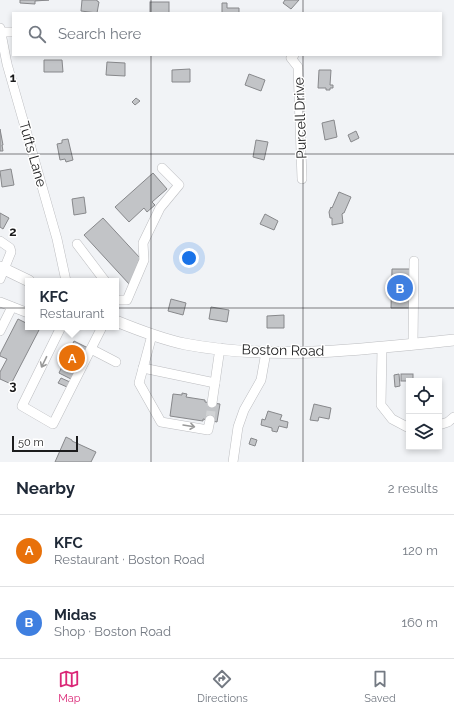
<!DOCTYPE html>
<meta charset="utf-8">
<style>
:root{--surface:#fff;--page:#f6f6f7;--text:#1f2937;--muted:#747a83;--line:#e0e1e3;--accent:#db2777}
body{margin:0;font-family:Raleway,sans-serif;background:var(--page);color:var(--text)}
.controls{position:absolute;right:12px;bottom:12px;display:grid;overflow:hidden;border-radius:0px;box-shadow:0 2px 6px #0003}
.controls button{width:36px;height:36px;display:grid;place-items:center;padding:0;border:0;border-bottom:1px solid var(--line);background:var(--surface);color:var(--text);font:20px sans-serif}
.scale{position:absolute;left:12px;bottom:10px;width:66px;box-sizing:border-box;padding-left:4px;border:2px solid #1c1c1d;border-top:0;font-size:11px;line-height:14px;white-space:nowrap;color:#1c1c1d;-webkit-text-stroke:3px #fff;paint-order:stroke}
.you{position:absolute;left:189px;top:258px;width:14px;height:14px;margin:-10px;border:3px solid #fff;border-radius:50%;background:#1a73e8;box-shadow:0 0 0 6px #1a73e833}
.badge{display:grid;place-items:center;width:26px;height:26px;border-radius:50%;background:var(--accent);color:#fff;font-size:13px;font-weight:700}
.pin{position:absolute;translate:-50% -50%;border:2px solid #fff;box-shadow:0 1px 4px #0006}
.popup{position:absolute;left:25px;top:278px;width:94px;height:52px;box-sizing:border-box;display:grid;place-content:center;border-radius:0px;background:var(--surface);filter:drop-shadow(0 1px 3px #0005);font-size:13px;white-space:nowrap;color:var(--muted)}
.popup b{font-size:15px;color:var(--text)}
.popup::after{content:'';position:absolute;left:50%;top:100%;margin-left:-8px;border:8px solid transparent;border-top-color:var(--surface)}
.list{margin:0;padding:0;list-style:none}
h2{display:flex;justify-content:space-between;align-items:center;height:52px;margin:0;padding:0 16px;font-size:17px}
h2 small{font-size:13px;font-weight:400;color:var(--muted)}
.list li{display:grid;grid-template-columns:26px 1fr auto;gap:12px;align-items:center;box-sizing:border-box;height:72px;padding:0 16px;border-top:1px solid var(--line)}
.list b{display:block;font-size:15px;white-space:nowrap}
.list p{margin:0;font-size:13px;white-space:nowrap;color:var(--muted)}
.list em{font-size:13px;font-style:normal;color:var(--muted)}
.icon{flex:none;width:22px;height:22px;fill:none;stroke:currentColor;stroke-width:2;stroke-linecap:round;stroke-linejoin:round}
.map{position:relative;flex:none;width:454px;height:462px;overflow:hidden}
.search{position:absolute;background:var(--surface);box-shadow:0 2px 6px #0003;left:12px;right:12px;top:12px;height:44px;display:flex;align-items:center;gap:10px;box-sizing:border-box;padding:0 14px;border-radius:0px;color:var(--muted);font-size:15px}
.sheet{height:196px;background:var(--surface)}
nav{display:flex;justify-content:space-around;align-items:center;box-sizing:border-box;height:56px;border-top:1px solid var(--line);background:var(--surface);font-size:11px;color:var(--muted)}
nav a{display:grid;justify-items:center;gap:2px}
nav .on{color:var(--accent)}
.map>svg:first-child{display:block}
.building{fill:#c2c4c7;stroke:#87888b}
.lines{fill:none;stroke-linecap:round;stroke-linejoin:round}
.minor-tunnel{stroke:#d1d3d5;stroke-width:9;stroke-dasharray:9 4.5;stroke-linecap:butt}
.minor-casing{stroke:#bcbdc0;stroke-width:10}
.major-casing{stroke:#bcbdc0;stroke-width:12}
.minor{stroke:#fff;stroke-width:9}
.major{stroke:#fff;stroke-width:11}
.oneway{stroke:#999}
.grid{fill:none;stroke:#1c1c1d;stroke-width:1;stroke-opacity:0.55}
.labels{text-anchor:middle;stroke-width:3;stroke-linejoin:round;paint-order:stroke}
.street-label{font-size:14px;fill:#1c1c1d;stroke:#fff}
.grid-label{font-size:13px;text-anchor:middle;font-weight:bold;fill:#1c1c1d;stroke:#fff;stroke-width:3;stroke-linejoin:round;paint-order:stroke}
</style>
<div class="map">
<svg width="454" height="462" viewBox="0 0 454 462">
<rect width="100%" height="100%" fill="#f1f3f6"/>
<g class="building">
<polygon points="20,0 49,0 35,1 35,4 20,3"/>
<polygon points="82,0 97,0 97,1 99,2 97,13 81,11"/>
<polygon points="285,0 299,0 291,9 283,3"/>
<rect x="150" y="2" width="19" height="11"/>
<polygon points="222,3 227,3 227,8 239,8 239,13 222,13"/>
<polygon points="44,60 62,60 63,72 44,72"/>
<polygon points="107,62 125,63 125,76 106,75"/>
<polygon points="190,69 190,82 172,82 172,70"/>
<polygon points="319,70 331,70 330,85 333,85 333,88 330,88 330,90 326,90 326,88 318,88"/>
<polygon points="249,74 265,80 261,91 245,85"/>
<polygon points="136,98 140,101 135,105 132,102"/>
<polygon points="334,120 337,137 325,140 322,123"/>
<polygon points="0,129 3,145 2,145 3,151 0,151"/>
<polygon points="356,131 359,138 351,142 348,135"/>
<polygon points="68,139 73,160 66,162 65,159 60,160 57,144 62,143 62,140"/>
<polygon points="256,140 268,142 264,160 253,157"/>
<polygon points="11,169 14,185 2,187 0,171"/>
<polygon points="153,173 167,189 152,202 155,205 147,212 144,208 129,222 115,207"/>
<polygon points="339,192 351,197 344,213 343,213 342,214 343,223 332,225 332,218 330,218 329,212 331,207 332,208"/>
<polygon points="84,197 86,213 74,215 72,199"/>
<polygon points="0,213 9,218 3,229 0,227"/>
<polygon points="265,214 278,221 274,230 260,224"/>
<polygon points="103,218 140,258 130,285 84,235"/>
<polygon points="392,269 410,269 409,308 391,308"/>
<polygon points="171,299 186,303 183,315 168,311"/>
<polygon points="211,307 229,310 227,322 209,319"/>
<polygon points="284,315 284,328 267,328 267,316"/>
<polygon points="18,319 28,324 28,327 33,327 39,330 11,384 0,379 0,372 7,359 0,356 0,354"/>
<polygon points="74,341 88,348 71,379 59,373"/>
<polygon points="399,374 400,386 395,387 394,375"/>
<rect x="401" y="374" width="12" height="7"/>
<polygon points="61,378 70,382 67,387 58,383"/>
<polygon points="182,393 187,394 186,397 205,400 205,402 220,404 217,422 203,419 203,421 170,416 173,394 182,395"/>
<polygon points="314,404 331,408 329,419 319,417 318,421 310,420"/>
<polygon points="268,411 282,415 280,420 288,422 287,428 279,426 277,432 272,431 272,428 261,425 262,419 265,420"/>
<polygon points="66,437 72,440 72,441 96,452 91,462 55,462"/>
<polygon points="251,438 257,440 255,446 249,444"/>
</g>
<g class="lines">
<polyline class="minor-tunnel" points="210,420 212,403"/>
<g class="minor-casing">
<g id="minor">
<polyline points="0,28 7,64 57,239 66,281"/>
<polyline points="1,32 13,32"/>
<polyline points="294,55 291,58 298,67 302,179"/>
<polyline points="0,241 10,248 11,252 0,279"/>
<polyline points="77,244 105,281"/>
<polyline points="116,300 127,300 144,260 143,243 160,208 179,185 162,168"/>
<polyline points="0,302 28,313"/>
<polyline points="61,327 22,406 53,424 102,327"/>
<polyline points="0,331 12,307"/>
<polyline points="152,335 139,383 161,422 208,430 210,420"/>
<polyline points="413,344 414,261"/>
<polyline points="382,347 381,405 392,419 409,428"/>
<polyline points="91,349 116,362"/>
<polyline points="143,368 215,383"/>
<polyline points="212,403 220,348"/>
<polyline points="439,425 448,422 454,417"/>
<polyline points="233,462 238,427 244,410 261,380 266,352"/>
</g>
</g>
<g class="major-casing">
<g id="major">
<polyline points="0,267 29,281"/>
<path d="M116,321c22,9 45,18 69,23 89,17 180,5 269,-4"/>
</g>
</g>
<use href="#minor" class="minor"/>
<use href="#major" class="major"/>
</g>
<defs><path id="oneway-shaft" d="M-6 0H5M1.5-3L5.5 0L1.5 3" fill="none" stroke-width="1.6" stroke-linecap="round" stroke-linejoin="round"/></defs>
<g class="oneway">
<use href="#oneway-shaft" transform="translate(44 362) rotate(116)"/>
<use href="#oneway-shaft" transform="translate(189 426) rotate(9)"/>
</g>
<path class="grid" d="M151,0v13M303,0v13M151,55v407M303,55v407M0,154h454M0,308h454"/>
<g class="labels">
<g class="street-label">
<text transform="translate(300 118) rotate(-92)" y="5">Purcell Drive</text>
<text transform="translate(33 154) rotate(74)" y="5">Tufts Lane</text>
<text transform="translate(283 350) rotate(1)" y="5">Boston Road</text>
</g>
</g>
<g class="grid-label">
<text x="13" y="82">1</text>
<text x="13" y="236">2</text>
<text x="13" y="390">3</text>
</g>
</svg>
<div class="controls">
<button><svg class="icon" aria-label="locate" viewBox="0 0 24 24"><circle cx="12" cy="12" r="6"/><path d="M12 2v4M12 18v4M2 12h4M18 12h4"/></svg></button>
<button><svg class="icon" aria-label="layers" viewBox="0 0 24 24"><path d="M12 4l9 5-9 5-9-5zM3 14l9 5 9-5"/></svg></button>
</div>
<div class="scale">50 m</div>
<div class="you"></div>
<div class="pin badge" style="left:72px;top:358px;background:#e8710a">A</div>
<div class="popup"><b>KFC</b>Restaurant</div>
<div class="pin badge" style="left:400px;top:288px;background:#3f7fe0">B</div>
<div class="search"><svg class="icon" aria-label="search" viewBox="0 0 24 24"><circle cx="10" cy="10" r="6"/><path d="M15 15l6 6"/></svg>Search here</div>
</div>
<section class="sheet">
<h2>Nearby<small>2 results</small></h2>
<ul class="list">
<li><span class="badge" style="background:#e8710a">A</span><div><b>KFC</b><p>Restaurant · Boston Road</p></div><em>120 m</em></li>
<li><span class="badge" style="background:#3f7fe0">B</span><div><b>Midas</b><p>Shop · Boston Road</p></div><em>160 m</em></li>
</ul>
</section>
<nav>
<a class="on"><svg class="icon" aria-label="map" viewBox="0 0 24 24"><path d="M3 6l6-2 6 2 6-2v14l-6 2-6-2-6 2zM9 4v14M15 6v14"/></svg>Map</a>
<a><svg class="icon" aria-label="directions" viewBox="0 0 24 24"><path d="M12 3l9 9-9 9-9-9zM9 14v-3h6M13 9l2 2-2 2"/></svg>Directions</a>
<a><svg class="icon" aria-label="saved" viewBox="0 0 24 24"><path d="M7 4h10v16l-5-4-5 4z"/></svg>Saved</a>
</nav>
